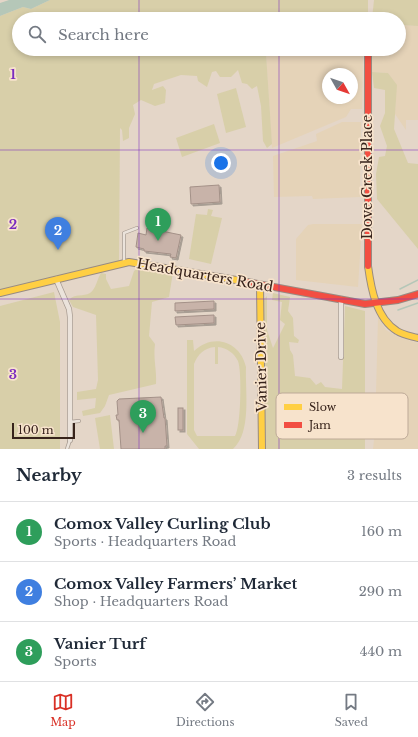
<!DOCTYPE html>
<meta charset="utf-8">
<style>
:root{--surface:#fff;--page:#f2f2f3;--text:#1f2937;--muted:#747a83;--line:#e0e1e3;--accent:#d93025}
body{margin:0;font-family:"Libre Baskerville",serif;background:var(--page);color:var(--text)}
.compass{position:absolute;left:322px;top:68px;width:36px;height:36px;border-radius:50%;background:var(--surface);box-shadow:0 2px 6px #0003;rotate:130deg}
.scale{position:absolute;left:12px;bottom:10px;width:63px;box-sizing:border-box;padding-left:4px;border:2px solid #37231b;border-top:0;font-size:11px;line-height:14px;white-space:nowrap;color:#37231b;-webkit-text-stroke:3px #f7e3cc;paint-order:stroke}
.you{position:absolute;left:221px;top:163px;width:14px;height:14px;margin:-10px;border:3px solid #fff;border-radius:50%;background:#1a73e8;box-shadow:0 0 0 6px #1a73e833}
.badge{display:grid;place-items:center;width:26px;height:26px;border-radius:50%;background:var(--accent);color:#fff;font-size:13px;font-weight:700}
.pin{position:absolute;translate:-50% -33px;filter:drop-shadow(0 1px 2px #0008)}
.pin::after{content:'';position:absolute;top:21px;width:14px;height:12px;background:inherit;clip-path:polygon(0 0,100% 0,50% 100%)}
.list{margin:0;padding:0;list-style:none}
h2{display:flex;justify-content:space-between;align-items:center;height:52px;margin:0;padding:0 16px;font-size:17px}
h2 small{font-size:13px;font-weight:400;color:var(--muted)}
.list li{display:grid;grid-template-columns:26px 1fr auto;gap:12px;align-items:center;box-sizing:border-box;height:60px;padding:0 16px;border-top:1px solid var(--line)}
.list b{display:block;font-size:15px;white-space:nowrap}
.list p{margin:0;font-size:13px;white-space:nowrap;color:var(--muted)}
.list em{font-size:13px;font-style:normal;color:var(--muted)}
.icon{flex:none;width:22px;height:22px;fill:none;stroke:currentColor;stroke-width:2;stroke-linecap:round;stroke-linejoin:round}
.map{position:relative;flex:none;width:418px;height:449px;overflow:hidden}
.search{position:absolute;background:var(--surface);box-shadow:0 2px 6px #0003;left:12px;right:12px;top:12px;height:44px;display:flex;align-items:center;gap:10px;box-sizing:border-box;padding:0 14px;border-radius:22px;color:var(--muted);font-size:15px}
.sheet{height:232px;background:var(--surface)}
nav{display:flex;justify-content:space-around;align-items:center;box-sizing:border-box;height:56px;border-top:1px solid var(--line);background:var(--surface);font-size:11px;color:var(--muted)}
nav a{display:grid;justify-items:center;gap:2px}
nav .on{color:var(--accent)}
.map>svg:first-child{display:block}
.farmland{fill:#e5d3b8;fill-rule:evenodd}
.green{fill:#d8cfa9;fill-rule:evenodd}
.water{fill:#b5c7b8}
.lines{fill:none;stroke-linecap:round;stroke-linejoin:round}
.stream{stroke:#b5c7b8;stroke-width:1.5}
.building{fill:#c8b3a9;stroke:#a49188;filter:url(#shadow)}
.lane-casing{stroke:#a89c92;stroke-width:4}
.street-casing{stroke:#a89c92;stroke-width:6}
.slow-casing{stroke:#988b82;stroke-width:8}
.jam-casing{stroke:#988b82;stroke-width:8}
.lane{stroke:#ebe3db;stroke-width:2.5}
.street{stroke:#ebe3db;stroke-width:4.5}
.slow{stroke:#ffcf43;stroke-width:6}
.jam{stroke:#f24e42;stroke-width:6}
.grid{fill:none;stroke:#7b2cbf;stroke-width:1;stroke-opacity:0.55}
.labels{text-anchor:middle;stroke-width:3.5;stroke-linejoin:round;paint-order:stroke}
.street-label{font-size:14px;fill:#37231b;stroke:#f7e3cc}
.key{fill:#f7e3cc;stroke:#bda997;stroke-width:1}
.key-label{font-size:11px;fill:#37231b}
.grid-label{font-size:13px;text-anchor:middle;font-weight:bold;fill:#7b2cbf;stroke:#f7e3cc;stroke-width:3.5;stroke-linejoin:round;paint-order:stroke}
</style>
<div class="map">
<svg width="418" height="449" viewBox="0 0 418 449">
<defs>
<filter id="shadow"><feDropShadow dx="2" dy="2" stdDeviation="0" flood-color="#0004"/></filter>
</defs>
<rect width="100%" height="100%" fill="#e4d6c8"/>
<g class="farmland">
<polygon points="399,25 418,26 418,120 406,120 406,130 395,114 396,85 388,73 372,72 372,49 399,49"/>
<path d="M278,49h85l-1,60h-11l-5,8 -74,31 -6,-95zM328,74h24v24h-24z"/>
<polygon points="342,122 361,122 360,197 313,199 312,196 274,197 273,156 317,141 316,134"/>
<polygon points="313,224 362,224 358,287 296,280 296,239 308,225"/>
<polygon points="378,317 386,330 398,337 418,343 418,449 373,449 375,431"/>
</g>
<g class="green">
<polygon points="50,0 368,0 368,17 362,19 19,19 19,49 272,49 272,51 266,53 272,144 267,148 263,141 261,106 257,86 252,89 247,84 242,83 238,70 231,77 220,77 216,71 212,72 207,87 198,81 197,76 181,75 154,84 152,90 163,86 166,90 165,103 155,106 141,100 133,105 135,114 129,128 129,138 123,141 122,130 120,128 119,264 0,293 0,16 23,7 31,9"/>
<polygon points="374,0 418,0 418,26 399,25 399,19 372,19"/>
<polygon points="372,72 388,73 397,85 394,129 408,163 418,164 418,249 377,199 376,174 379,157 385,156 387,146 380,126 385,113 385,90 374,88"/>
<polygon points="236,88 246,127 226,133 217,94"/>
<polygon points="214,124 220,143 182,157 176,138"/>
<polygon points="208,209 213,210 211,216 222,218 211,264 189,259 196,214 207,215"/>
<path d="M140,266l33,6 -4,25 -17,5 -3,34 6,8c-2,14 2,27 1,40l-47,11 -4,11 -5,7 -17,3 -1,-5 13,-3 1,-10 -19,2v-8l19,-3 2,-9 -2,-65 -23,-8 -4,-7c6,-7 14,-3 21,-7 6,-4 7,-14 11,-20l5,1v5l5,10 18,-3 5,-15z"/>
<polygon points="54,292 60,322 60,449 0,449 0,306"/>
<polygon points="273,293 290,297 288,311 293,318 294,336 299,340 298,343 289,342 290,350 293,355 295,376 310,378 316,385 321,382 325,387 342,389 345,306 365,311 365,449 264,449 264,299 267,296 267,330 273,348 285,324 280,320 282,302 272,300"/>
<path d="M187,340h6l1,11c19,-18 46,-10 52,16 -1,24 6,65 -13,82h-34l-12,-15zM215,347v17h3v-17c9,1 16,6 20,14 4,10 3,66 -3,75h-38l-3,-6v-66c4,-10 10,-16 21,-17z"/>
<polygon points="110,415 114,449 100,449 95,418"/>
</g>
<polygon class="water" points="9,0 50,0 31,9 23,7 0,16 0,3"/>
<g class="lines">
<g class="stream">
<polyline points="400,289 418,280"/>
<polyline points="398,310 418,303"/>
</g>
</g>
<g class="building">
<polygon points="219,185 220,202 191,204 190,187"/>
<polygon points="147,228 181,235 176,258 170,257 171,254 144,251 144,249 136,247 138,233 146,235"/>
<polygon points="214,301 214,309 175,311 175,303"/>
<polygon points="214,315 214,323 176,325 175,317"/>
<polygon points="161,397 164,418 165,418 167,446 165,446 165,449 121,449 119,420 117,420 116,415 118,415 117,401 119,399"/>
<rect x="178" y="408" width="5" height="22"/>
</g>
<g class="lines">
<g class="lane-casing">
<g id="lane">
<polyline points="124,263 124,233 137,228"/>
<polyline points="70,422 79,421"/>
<polyline points="67,449 70,440"/>
</g>
</g>
<g class="street-casing">
<g id="street">
<polyline points="368,19 368,17"/>
<polyline points="56,279 69,309 70,317 70,440"/>
<polyline points="341,357 341,299"/>
</g>
</g>
<g class="slow-casing">
<g id="slow">
<path d="M368,266c3,22 8,52 29,65 6,4 14,5 21,7"/>
<polyline points="260,285 262,449"/>
<polyline points="0,293 129,262 242,281"/>
</g>
</g>
<g class="jam-casing">
<g id="jam">
<polyline points="368,49 368,266"/>
<polyline points="242,281 365,304 398,300 418,294"/>
</g>
</g>
<use href="#lane" class="lane"/>
<use href="#street" class="street"/>
<use href="#slow" class="slow"/>
<use href="#jam" class="jam"/>
</g>
<path class="grid" d="M139,0v19M279,0v19M139,49v400M279,49v400M0,150h418M0,299h418"/>
<g class="labels">
<g class="street-label">
<text transform="translate(367 177) rotate(-90)" y="5">Dove Creek Place</text>
<text transform="translate(205 275) rotate(10)" y="5">Headquarters Road</text>
<text transform="translate(261 367) rotate(-91)" y="5">Vanier Drive</text>
</g>
</g>
<rect x="276" y="393" width="132" height="46" rx="6" class="key"/>
<rect x="284" y="404" width="18" height="6" fill="#ffcf43"/>
<rect x="284" y="422" width="18" height="6" fill="#f24e42"/>
<g class="key-label">
<text x="309" y="411">Slow</text>
<text x="309" y="429">Jam</text>
</g>
<g class="grid-label">
<text x="13" y="79">1</text>
<text x="13" y="229">2</text>
<text x="13" y="379">3</text>
</g>
</svg>
<svg class="compass" viewBox="-18 -18 36 36"><path d="M0-13l5 13h-10z" fill="#e53935"/><path d="M0 13l5-13h-10z" fill="#747a83"/></svg>
<div class="scale">100 m</div>
<div class="you"></div>
<div class="pin badge" style="left:158px;top:241px;background:#2e9e5b">1</div>
<div class="pin badge" style="left:58px;top:250px;background:#3f7fe0">2</div>
<div class="pin badge" style="left:143px;top:433px;background:#2e9e5b">3</div>
<div class="search"><svg class="icon" aria-label="search" viewBox="0 0 24 24"><circle cx="10" cy="10" r="6"/><path d="M15 15l6 6"/></svg>Search here</div>
</div>
<section class="sheet">
<h2>Nearby<small>3 results</small></h2>
<ul class="list">
<li><span class="badge" style="background:#2e9e5b">1</span><div><b>Comox Valley Curling Club</b><p>Sports · Headquarters Road</p></div><em>160 m</em></li>
<li><span class="badge" style="background:#3f7fe0">2</span><div><b>Comox Valley Farmers’ Market</b><p>Shop · Headquarters Road</p></div><em>290 m</em></li>
<li><span class="badge" style="background:#2e9e5b">3</span><div><b>Vanier Turf</b><p>Sports</p></div><em>440 m</em></li>
</ul>
</section>
<nav>
<a class="on"><svg class="icon" aria-label="map" viewBox="0 0 24 24"><path d="M3 6l6-2 6 2 6-2v14l-6 2-6-2-6 2zM9 4v14M15 6v14"/></svg>Map</a>
<a><svg class="icon" aria-label="directions" viewBox="0 0 24 24"><path d="M12 3l9 9-9 9-9-9zM9 14v-3h6M13 9l2 2-2 2"/></svg>Directions</a>
<a><svg class="icon" aria-label="saved" viewBox="0 0 24 24"><path d="M7 4h10v16l-5-4-5 4z"/></svg>Saved</a>
</nav>
